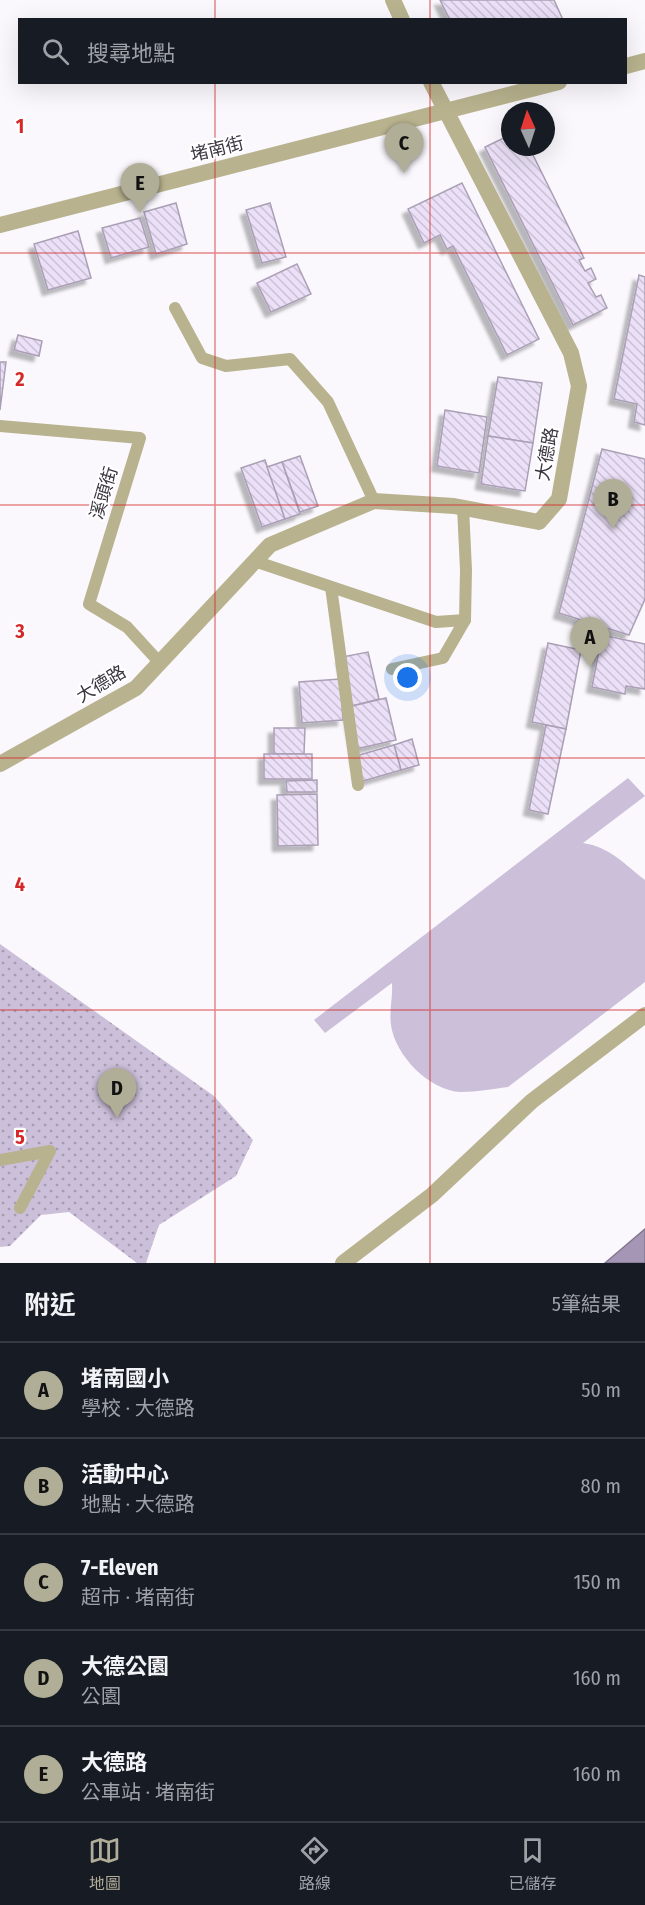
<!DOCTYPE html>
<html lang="zh-TW">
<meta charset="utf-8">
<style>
:root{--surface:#171b24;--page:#242831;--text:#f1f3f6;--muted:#9ea1a6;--line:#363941;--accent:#b1ae98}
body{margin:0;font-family:"Fira Sans Condensed","Noto Sans TC",sans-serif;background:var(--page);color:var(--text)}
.compass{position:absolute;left:501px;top:102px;width:54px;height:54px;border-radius:50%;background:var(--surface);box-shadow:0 6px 24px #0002;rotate:357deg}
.you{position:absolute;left:408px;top:678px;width:21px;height:21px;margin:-15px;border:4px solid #fff;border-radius:50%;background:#1a73e8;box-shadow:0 0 0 9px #1a73e833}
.badge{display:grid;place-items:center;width:39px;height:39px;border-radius:50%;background:var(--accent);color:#111;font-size:20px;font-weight:700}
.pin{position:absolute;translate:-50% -50px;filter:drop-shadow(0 2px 3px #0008)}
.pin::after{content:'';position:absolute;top:32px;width:21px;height:18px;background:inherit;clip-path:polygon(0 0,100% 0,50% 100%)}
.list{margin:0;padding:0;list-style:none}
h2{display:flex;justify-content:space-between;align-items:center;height:78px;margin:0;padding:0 24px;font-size:26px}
h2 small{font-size:20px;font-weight:400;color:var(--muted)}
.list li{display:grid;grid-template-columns:39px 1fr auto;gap:18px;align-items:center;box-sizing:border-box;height:96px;padding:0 24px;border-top:2px solid var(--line)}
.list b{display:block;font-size:22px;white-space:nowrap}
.list p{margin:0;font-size:20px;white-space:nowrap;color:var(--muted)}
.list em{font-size:20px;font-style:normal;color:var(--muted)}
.icon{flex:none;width:33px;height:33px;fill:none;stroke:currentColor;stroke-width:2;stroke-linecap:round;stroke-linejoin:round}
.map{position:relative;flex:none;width:645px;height:1263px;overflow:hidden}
.search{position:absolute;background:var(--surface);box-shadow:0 6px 24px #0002;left:18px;right:18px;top:18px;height:66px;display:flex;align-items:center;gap:15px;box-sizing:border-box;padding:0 21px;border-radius:0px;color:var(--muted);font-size:22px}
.sheet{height:558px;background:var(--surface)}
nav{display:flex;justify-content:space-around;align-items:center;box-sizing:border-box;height:84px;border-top:2px solid var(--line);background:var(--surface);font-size:16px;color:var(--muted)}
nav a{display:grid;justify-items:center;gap:3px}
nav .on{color:var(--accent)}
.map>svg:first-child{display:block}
.grass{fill:#cbbfd9}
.park{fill:url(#park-dots)}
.water{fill:#a596b6;stroke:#857992;stroke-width:1.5}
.building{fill:url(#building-back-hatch);stroke:#aa9fb5;stroke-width:1.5;filter:url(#shadow)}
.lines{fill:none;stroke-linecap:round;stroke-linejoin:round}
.service{stroke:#b8b28e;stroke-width:12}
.minor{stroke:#b8b28e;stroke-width:16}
.grid{fill:none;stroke:#d62828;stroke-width:1.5;stroke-opacity:0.55}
.labels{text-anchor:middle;stroke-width:4.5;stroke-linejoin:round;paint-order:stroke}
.street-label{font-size:18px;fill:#3a353e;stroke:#fff}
.grid-label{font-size:20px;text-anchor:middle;font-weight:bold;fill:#d62828;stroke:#fff;stroke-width:4.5;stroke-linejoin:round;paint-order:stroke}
</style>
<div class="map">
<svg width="645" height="1263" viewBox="0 0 645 1263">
<defs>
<pattern id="park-dots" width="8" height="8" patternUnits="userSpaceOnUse" patternTransform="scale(1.5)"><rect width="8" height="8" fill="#cbbfd9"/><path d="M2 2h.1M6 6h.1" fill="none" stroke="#a69cb1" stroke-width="1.8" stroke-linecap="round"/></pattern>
<pattern id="building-back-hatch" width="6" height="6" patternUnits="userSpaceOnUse" patternTransform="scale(1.5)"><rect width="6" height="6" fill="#ebe0f7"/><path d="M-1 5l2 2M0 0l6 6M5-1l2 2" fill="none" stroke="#cac1d5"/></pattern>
<filter id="shadow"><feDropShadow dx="-5.5" dy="5.5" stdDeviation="1.5" flood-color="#0004"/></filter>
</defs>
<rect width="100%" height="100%" fill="#faf8fd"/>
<path class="grass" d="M628,778l17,18 -62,47c27,4 41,21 62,37v102l-137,105c-16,2 -32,5 -47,5 -32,-1 -66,-37 -70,-67 -2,-14 2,-28 1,-42l-67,50 -11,-13z"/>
<polygon class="park" points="0,944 214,1096 253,1140 236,1176 159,1225 146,1263 137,1263 69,1212 41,1215 10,1246 0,1247"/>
<polygon class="water" points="645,1229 645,1263 605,1263"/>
<g class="building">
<polygon points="440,0 554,0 563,20 450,20"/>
<polygon points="510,135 510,147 529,147 584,258 579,260 585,271 591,268 596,279 588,283 596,297 601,295 607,308 573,325 485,147"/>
<polygon points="462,183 539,339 507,355 453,246 447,249 440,235 424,243 408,209"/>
<polygon points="176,203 187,244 156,254 144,212"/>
<polygon points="270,203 286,257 262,263 246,210"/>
<polygon points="140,218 149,247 111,258 102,228"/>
<polygon points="78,231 91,278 48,290 34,244"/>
<polygon points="297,264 311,294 271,312 257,283"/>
<polygon points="639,275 645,277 645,425 634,422 637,404 614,399"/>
<polygon points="18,335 42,341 39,356 14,350"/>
<polygon points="0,362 6,362 0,410"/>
<polygon points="498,377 542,383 533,443 488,436"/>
<polygon points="445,410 487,417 479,473 437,466"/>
<polygon points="488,436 533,443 525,491 481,484"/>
<polygon points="602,449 645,459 645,599 629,635 559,613"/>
<polygon points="300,456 318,506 300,512 282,462"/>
<polygon points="265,460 285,519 262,527 241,468"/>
<polygon points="282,462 300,514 285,519 267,467"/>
<polygon points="602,635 645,644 645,689 626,686 625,694 592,687"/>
<polygon points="548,643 581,650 566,729 532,722"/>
<polygon points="368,652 379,699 352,706 342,657"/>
<polygon points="340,679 343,720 302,723 299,682"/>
<polygon points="386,698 396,740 356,749 348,707"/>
<polygon points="546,725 566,729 548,814 529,810"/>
<polygon points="274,728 305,728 304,754 274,754"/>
<polygon points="412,739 419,765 401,770 394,745"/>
<polygon points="394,745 401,770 363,781 356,756"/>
<rect x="264" y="754" width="48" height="25"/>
<polygon points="317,780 317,792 287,792 286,781"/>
<polygon points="317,794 318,845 278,846 277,795"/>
</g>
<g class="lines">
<g class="service">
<polyline points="175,308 202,358 226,366 290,359 328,402 374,501"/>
<polyline points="0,426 140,438 89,604 127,627 160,663"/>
<polyline points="254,561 436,622 465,620"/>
<polyline points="331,587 358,785"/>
<polyline points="392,669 443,658 465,620 466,570 463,507"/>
<polyline points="0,1160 50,1151 20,1208"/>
</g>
<g class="minor">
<polyline points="393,0 402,20"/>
<polyline points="626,66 645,61"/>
<polyline points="0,225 559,82"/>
<polyline points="0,764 136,688 270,545 374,501 454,506 539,522 559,499 579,386 571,353 431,82"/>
<polyline points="343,1263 432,1195 532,1101 645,1015"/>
</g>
</g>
<path class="grid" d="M215,0v20M430,0v20M215,82v1181M430,82v1181M0,253h645M0,505h645M0,758h645M0,1010h645"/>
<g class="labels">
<g class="street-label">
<text transform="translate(217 149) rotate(-14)" y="6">堵南街</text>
<text transform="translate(547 454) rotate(-80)" y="6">大德路</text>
<text transform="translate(104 493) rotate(-73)" y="6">溪頭街</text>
<text transform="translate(101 684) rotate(-31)" y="6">大德路</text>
</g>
</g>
<g class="grid-label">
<text x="20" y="133">1</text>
<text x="20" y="386">2</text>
<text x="20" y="638">3</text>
<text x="20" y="891">4</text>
<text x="20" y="1144">5</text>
</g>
</svg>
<svg class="compass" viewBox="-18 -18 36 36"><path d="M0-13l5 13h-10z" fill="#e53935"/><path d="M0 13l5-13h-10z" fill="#9ea1a6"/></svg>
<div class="you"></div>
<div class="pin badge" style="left:590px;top:667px">A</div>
<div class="pin badge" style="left:613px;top:529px">B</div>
<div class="pin badge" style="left:404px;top:173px">C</div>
<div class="pin badge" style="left:117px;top:1118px">D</div>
<div class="pin badge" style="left:140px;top:213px">E</div>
<div class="search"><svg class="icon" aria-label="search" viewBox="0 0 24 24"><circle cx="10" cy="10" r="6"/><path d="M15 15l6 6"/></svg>搜尋地點</div>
</div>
<section class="sheet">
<h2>附近<small>5筆結果</small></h2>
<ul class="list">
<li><span class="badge">A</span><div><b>堵南國小</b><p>學校 · 大德路</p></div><em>50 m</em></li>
<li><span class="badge">B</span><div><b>活動中心</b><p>地點 · 大德路</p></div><em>80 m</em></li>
<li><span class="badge">C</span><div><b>7-Eleven</b><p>超市 · 堵南街</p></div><em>150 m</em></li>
<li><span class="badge">D</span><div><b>大德公園</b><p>公園</p></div><em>160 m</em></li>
<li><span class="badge">E</span><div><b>大德路</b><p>公車站 · 堵南街</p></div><em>160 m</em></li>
</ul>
</section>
<nav>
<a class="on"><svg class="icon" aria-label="map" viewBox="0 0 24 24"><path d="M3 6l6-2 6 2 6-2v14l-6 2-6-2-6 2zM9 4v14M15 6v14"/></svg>地圖</a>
<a><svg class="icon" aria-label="directions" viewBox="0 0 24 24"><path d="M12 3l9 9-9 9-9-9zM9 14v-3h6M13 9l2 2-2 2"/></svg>路線</a>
<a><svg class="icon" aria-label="saved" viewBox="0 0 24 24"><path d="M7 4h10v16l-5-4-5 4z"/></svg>已儲存</a>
</nav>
